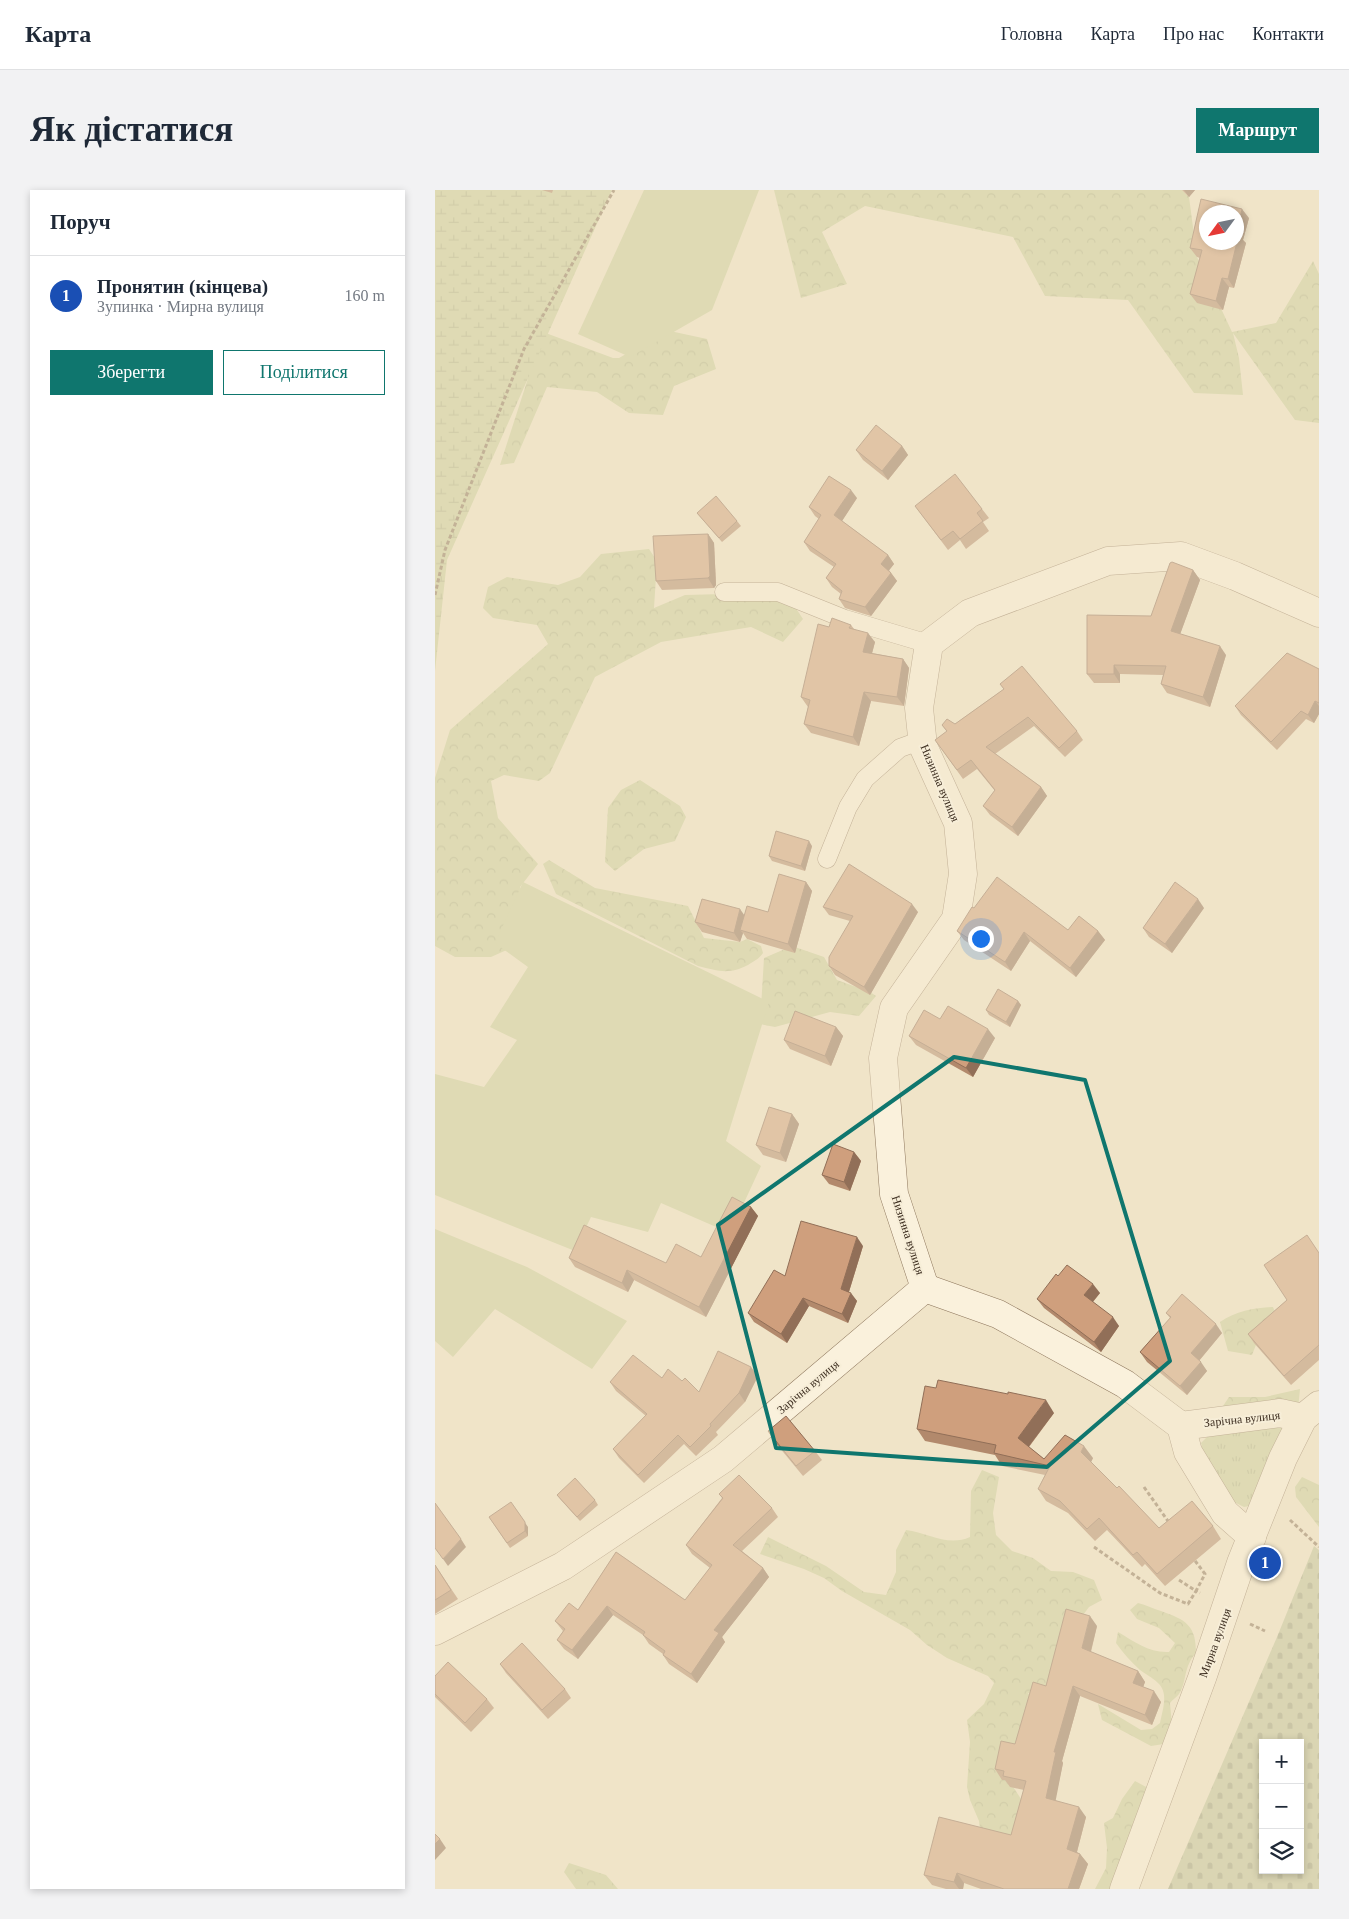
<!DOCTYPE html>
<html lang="uk">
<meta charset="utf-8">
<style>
:root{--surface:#fff;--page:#f2f2f3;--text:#1f2937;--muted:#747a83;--line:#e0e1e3;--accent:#0f766e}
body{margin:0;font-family:"Times New Roman",serif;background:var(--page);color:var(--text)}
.controls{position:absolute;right:15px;bottom:15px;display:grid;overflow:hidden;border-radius:0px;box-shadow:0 2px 8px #0003}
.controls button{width:45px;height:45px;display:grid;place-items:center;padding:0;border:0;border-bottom:1px solid var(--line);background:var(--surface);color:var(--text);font:25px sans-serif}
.compass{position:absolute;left:764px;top:15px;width:45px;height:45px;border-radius:50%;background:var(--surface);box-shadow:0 2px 8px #0003;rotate:237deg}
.you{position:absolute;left:545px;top:748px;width:18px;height:18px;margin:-12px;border:4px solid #fff;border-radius:50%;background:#1a73e8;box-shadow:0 0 0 8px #1a73e833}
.badge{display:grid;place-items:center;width:32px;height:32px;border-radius:50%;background:var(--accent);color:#fff;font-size:16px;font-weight:700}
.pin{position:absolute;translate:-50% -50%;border:2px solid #fff;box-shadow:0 1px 5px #0006}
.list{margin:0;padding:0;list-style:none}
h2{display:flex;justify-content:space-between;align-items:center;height:65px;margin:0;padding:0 20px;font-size:21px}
h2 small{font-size:16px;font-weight:400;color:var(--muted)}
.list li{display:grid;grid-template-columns:32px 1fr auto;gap:15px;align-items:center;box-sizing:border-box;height:80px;padding:0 20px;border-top:1px solid var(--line)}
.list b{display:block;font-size:19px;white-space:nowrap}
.list p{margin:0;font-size:16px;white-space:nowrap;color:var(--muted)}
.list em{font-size:16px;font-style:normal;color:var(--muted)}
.actions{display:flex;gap:10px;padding:15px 20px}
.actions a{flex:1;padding:11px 0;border:1px solid var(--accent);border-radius:0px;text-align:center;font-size:18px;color:var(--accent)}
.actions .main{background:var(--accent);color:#fff}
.icon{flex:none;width:28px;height:28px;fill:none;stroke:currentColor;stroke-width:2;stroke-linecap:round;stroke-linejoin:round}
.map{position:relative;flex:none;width:884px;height:1699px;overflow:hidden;border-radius:0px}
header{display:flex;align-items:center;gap:30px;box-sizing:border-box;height:70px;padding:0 25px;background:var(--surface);border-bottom:1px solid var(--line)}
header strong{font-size:24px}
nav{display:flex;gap:28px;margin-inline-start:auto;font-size:18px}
.intro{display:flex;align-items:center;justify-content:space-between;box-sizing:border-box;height:120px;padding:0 30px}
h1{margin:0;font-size:35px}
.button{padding:12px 22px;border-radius:0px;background:var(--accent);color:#fff;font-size:18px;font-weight:700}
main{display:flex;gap:30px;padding:0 30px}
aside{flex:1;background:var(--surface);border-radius:0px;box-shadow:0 2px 8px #0003}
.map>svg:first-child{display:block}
.grass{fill:url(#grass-tufts)}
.forest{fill:url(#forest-crowns)}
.wetland{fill:url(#wetland-marsh)}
.cemetery{fill:url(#cemetery-stones);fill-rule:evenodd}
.garden{fill:#c9cf9b}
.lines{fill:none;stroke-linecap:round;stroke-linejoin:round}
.service-casing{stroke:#8d765c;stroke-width:19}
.minor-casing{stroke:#8d765c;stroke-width:29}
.path{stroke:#8d765c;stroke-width:3;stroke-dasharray:4 2.5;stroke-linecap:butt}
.service{stroke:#faf1dc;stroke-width:18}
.minor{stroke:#faf1dc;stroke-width:28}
.wall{fill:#b2896c}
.shaded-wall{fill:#916f58}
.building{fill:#cf9f7d;stroke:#916f58}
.marked{fill:none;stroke:#0f766e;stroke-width:4;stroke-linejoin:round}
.labels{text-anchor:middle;stroke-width:4;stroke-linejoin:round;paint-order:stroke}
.street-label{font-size:12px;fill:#3d2e20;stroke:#f7eed8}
</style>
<header>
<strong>Карта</strong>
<nav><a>Головна</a><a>Карта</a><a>Про нас</a><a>Контакти</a></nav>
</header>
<div class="intro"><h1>Як дістатися</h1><a class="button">Маршрут</a></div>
<main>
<aside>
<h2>Поруч<small></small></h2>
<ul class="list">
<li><span class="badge" style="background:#1a4fb4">1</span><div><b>Пронятин (кінцева)</b><p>Зупинка · Мирна вулиця</p></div><em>160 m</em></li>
</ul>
<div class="actions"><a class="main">Зберегти</a><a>Поділитися</a></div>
</aside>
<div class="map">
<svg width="884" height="1699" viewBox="0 0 884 1699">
<defs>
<pattern id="grass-tufts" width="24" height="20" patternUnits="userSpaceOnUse" patternTransform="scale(1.25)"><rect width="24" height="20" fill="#c9cf9b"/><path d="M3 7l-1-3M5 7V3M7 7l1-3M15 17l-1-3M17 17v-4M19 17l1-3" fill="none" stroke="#aeb285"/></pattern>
<pattern id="forest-crowns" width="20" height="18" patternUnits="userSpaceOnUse" patternTransform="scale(1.25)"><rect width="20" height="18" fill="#c9cf9b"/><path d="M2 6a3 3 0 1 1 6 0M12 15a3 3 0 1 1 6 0" fill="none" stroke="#aeb285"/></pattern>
<pattern id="wetland-marsh" width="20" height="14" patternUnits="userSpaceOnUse" patternTransform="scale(1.25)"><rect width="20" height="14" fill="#c9cf9b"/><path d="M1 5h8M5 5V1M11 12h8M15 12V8" fill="none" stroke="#aeb285"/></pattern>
<pattern id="cemetery-stones" width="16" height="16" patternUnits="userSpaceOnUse" patternTransform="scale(1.25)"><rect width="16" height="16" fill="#bfc49a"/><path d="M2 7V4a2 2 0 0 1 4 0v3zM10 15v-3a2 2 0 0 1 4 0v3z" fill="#9ca07d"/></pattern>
</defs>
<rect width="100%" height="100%" fill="#f0e4c8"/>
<polygon class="grass" points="848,1236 848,1247 819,1315 809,1317 797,1311 769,1267 766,1253 776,1243 814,1241"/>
<g class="forest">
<polygon points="339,0 747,0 754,7 762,67 797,142 841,133 878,71 884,84 884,233 860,230 798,143 804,168 808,205 759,203 693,110 610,106 578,47 430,16 387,42 412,94 366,108"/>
<polygon points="235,141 272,149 281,179 239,196 228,225 194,223 162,202 112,197 79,273 65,275 108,142 178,168 184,168 228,143"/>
<polygon points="214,359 222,371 219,418 250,405 328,403 360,417 368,429 348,452 316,437 226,452 160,487 115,583 104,591 69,585 56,591 63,628 103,674 85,697 83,755 56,767 20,767 0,756 0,588 15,540 113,454 102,435 58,428 48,418 53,397 72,387 123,395 145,387 166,364"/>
<polygon points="205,590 245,616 251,627 240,651 209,659 180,681 170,672 173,618 186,600"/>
<path d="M114,670l46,28 93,18 16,32 36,4 7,-3 14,7 2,7c-4,6 -9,8 -15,12 -19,10 -30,6 -50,1l-142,-72 -13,-30z"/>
<polygon points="357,756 389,767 402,790 435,802 441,806 424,826 395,822 340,837 325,834 329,768"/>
<path d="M838,1117l3,8 -13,12 -11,28 -24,-4 -8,-29c16,-11 34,-14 53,-15z"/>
<polygon points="865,1199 863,1219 793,1234 788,1216 794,1207 830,1207"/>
<path d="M547,1280l17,7 -6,36 3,22 16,16 21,7 18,13 22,1 21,8 8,20 -13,7 -12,16 -21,69 -28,1 16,27 -45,45 22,34 -7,47 -32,-3 -3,-22 -9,-21 -3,-13 3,-45 -3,-22 17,-16 10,-21 -6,-7 -41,-18 -20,-13 -17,-15 -68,-39 -18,-13 -20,-9 -44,-15 8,-17 58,29 38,26 22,3 10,-23v-22l10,-20c22,3 42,17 64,7l1,-46z"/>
<polygon points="867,1287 884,1295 884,1337 861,1307 860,1297"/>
<path d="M703,1413c8,2 16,6 23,8 25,9 35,14 35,42 -13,14 -9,29 -17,41 -2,3 -7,6 -9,9l2,23 -2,17 -19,3 -49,-26 -4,-16 43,26 11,-1 8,-6c2,-10 5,-19 4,-28 -1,-13 -15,-18 -24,-25 -9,-8 -17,-17 -24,-27l2,-11c17,10 31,21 51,20l6,-9 -16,-15 -22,-9 -7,-9z"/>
<polygon points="700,1591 713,1598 685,1699 660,1699 671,1678 672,1658 669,1633 678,1628 687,1609"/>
<polygon points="134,1673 171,1685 183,1699 141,1699 129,1682"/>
</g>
<polygon class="wetland" points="0,0 177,0 12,370 0,481"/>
<path class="cemetery" d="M879,1356l5,4v339h-151l109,-252zM828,1553h37v127h-37z"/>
<g class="garden">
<polygon points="209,0 324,0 277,120 195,167 143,144"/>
<polygon points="88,692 334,812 291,951 326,976 295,1043 226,1013 213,1042 156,1027 140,1061 0,1005 0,884 49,897 82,850 55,837 93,777 60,753"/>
<polygon points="0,1039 92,1077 192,1131 157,1179 60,1119 18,1167 0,1151"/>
</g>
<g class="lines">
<g class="service-casing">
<g id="service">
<polyline points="289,402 343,402 410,429 494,454"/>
<polyline points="392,669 413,617 430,589 465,558 487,550"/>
</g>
</g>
<g class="minor-casing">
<g id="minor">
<polyline points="490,1098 459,1004 448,868 459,818 521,729 528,684 523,633 488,556 484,518 494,454 535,423 673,371 746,366 800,386 884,423"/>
<polyline points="746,1236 753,1262 790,1323 817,1347"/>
<polyline points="0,1441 128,1376 288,1269 490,1098 563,1124 690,1194 746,1236 845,1223 868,1228"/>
<polyline points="689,1699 767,1488 806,1373 848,1268 868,1228 884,1215"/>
</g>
</g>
<g class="path">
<polyline points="0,405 10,360 89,159 179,0"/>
<polyline points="709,1297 735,1334"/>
<polyline points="855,1330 884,1357"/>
<polyline points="659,1357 725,1403 753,1414 761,1401 765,1403"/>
<polyline points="744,1390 761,1401 770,1384 758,1368"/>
<polyline points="815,1434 830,1441"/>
</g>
<use href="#service" class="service"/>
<use href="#minor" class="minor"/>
</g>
<g class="wall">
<polygon points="107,0 118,0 117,3"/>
<polygon points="747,0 760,0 754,7"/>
<polygon points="814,28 808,50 811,53 799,98 794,97 788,120 762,113 755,104 765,68 762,67 755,58"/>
<polygon points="467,256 473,265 453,290 428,270 421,260"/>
<polygon points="422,308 407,331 453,365 459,374 454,380 462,391 436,426 410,418 404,409 406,404 397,397 391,388 399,377 375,361 369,352 384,329 380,326 374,317"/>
<polygon points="480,316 547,319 554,328 548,332 554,341 531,359 525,350 513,360"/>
<polygon points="262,323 302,331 306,336 287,352"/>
<polygon points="273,344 279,353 281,395 279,398 227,400 221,391"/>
<polygon points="758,380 765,390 745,444 791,465 775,517 732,503 726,494 728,485 685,484 685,493 659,493 652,484 716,426"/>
<polygon points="416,435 419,439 440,452 437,463 468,469 474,478 469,516 436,511 424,556 376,543 369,534 373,517 366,507 394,437"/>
<polygon points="884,479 884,524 879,533 871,529 842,560 806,525 800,516"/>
<polygon points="565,494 642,541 648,550 630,567 599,536 560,564 606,597 612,606 583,646 555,625 548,616 560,601 542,579 528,589 500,550 512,542 507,535 520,534 569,499"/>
<polygon points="377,656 370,681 337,671 334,666"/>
<polygon points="371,692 377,701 360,763 312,749 308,743 305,752 267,742 260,732 333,722"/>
<polygon points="388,717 483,722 435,805 400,785 394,776 415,731 394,725"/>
<polygon points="539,718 633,740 663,741 670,750 641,787 595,751 576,781 529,750 522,741"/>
<polygon points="769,718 737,763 714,747 708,738"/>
<polygon points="583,811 586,815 575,837 554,825 551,820"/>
<polygon points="505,829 560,848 538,887 481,855 474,846"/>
<polygon points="401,837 408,846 396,876 355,859 349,850"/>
<polygon points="357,924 364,934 351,972 328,965 321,955"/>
<polygon points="419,962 426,971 415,1001 394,994 387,985"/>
<polygon points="316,1017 323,1026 271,1127 199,1090 193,1102 140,1077 134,1068 231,1073 266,1067"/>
<polygon points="428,1056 414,1102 422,1111 413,1133 374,1116 352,1153 319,1132 313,1123 350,1086"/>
<polygon points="884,1063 884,1170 856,1195 819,1153 813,1144 852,1110"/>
<polygon points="623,1086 665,1103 658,1112 684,1136 666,1162 609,1118 602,1109"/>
<polygon points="731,1123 787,1143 764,1171 772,1181 752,1205 712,1172 705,1162 735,1128"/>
<polygon points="323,1186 310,1212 281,1242 283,1245 261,1266 249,1254 209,1293 184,1268 178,1259 211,1226 181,1201 175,1192 227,1188 247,1191 264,1202"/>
<polygon points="619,1223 594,1257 609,1269 658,1268 656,1272 682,1298 724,1338 778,1336 786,1349 730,1396 710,1374 707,1377 672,1340 660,1351 633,1323 611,1311 603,1299 610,1285 567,1276 560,1265 490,1251 482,1239"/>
<polygon points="333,1241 380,1261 387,1270 368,1286 339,1251"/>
<polygon points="284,1304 337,1318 343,1327 307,1361 328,1378 334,1387 287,1447 290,1452 262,1493 234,1474 228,1465 228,1464 214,1454 208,1445 178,1425 143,1469 129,1459 122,1450 128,1441 120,1431 143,1420 181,1362 250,1410 275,1378 257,1364 251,1355 287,1308"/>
<polygon points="122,1305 160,1310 163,1315 145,1331 126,1310"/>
<polygon points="54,1327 93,1337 93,1346 75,1358"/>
<polygon points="0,1375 23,1409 0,1424"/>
<polygon points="662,1436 656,1462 703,1481 710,1492 708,1497 726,1512 717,1535 645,1506 627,1571 628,1573 620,1610 651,1627 642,1662 645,1664 653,1674 644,1699 546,1699 529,1693 528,1699 511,1699 497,1695 489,1685 576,1645 589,1600 575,1597 570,1590 567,1590 560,1579 580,1554 611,1496"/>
<polygon points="65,1474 130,1499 136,1508 113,1529 71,1483"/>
<polygon points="0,1486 52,1509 59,1518 36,1542 0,1507"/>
</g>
<g class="shaded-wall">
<polygon points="749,0 760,0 754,7"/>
<polygon points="807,19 814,28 808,50 811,53 799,98 793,89 802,43"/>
<polygon points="787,88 794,97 788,120 781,111"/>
<polygon points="467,256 473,265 453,290 447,281"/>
<polygon points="416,300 422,308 405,334 399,325"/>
<polygon points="273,344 279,353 281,395 279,398 273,388"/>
<polygon points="453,365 459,374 452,383 446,374"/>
<polygon points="758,380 765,390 743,450 736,441"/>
<polygon points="456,383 462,391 436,426 430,417"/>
<polygon points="433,443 440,452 435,471 428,462"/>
<polygon points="785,456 791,465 775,517 768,507"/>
<polygon points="468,469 474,478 469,516 462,507"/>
<polygon points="679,475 685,484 685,493 679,484"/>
<polygon points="429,502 436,511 424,556 418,547"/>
<polygon points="880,511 884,516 884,524 879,533 873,525"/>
<polygon points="606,597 612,606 583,646 577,637"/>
<polygon points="374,651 377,656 370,681 366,676"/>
<polygon points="371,692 377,701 360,763 353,754"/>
<polygon points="763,709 769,718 737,763 730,754"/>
<polygon points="477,714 483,722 435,805 429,797"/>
<polygon points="305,719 312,729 305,740 308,743 305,752 299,743"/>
<polygon points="663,741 670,750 641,787 635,778"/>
<polygon points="589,742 595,751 576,781 570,772"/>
<polygon points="583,811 586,815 575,837 571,832"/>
<polygon points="401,837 408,846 396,876 390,866"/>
<polygon points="553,839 560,848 538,887 531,878"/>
<polygon points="357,924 364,934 351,972 345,963"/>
<polygon points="419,962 426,971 415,1001 409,992"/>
<polygon points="316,1017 323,1026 271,1127 264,1117"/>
<polygon points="422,1047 428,1056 412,1108 406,1099"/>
<polygon points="192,1080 199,1090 193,1102 187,1093"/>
<polygon points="658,1094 665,1103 655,1115 649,1105"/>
<polygon points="416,1103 422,1111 413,1133 407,1124"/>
<polygon points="368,1108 374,1116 352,1153 346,1144"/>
<polygon points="678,1127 684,1136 666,1162 659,1152"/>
<polygon points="781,1134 787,1143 762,1173 756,1163"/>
<polygon points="766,1172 772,1181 752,1205 745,1196"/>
<polygon points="316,1177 323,1186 310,1212 304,1203"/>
<polygon points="611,1210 619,1223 591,1260 583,1248"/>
<polygon points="649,1256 658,1268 655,1274 646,1262"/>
<polygon points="79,1317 93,1337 93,1346 90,1341"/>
<polygon points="26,1349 31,1357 13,1376 8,1369"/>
<polygon points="328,1378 334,1387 287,1447 290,1452 262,1493 256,1484 279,1440"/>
<polygon points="172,1416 178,1425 143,1469 137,1460"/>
<polygon points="655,1426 662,1436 654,1468 647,1458"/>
<polygon points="703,1481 710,1492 706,1503 698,1493"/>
<polygon points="638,1496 645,1506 627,1571 628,1573 619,1619 611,1608 619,1562"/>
<polygon points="719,1501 726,1512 717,1535 710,1525"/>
<polygon points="644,1617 651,1627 640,1669 632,1659"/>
<polygon points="5,1649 11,1658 0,1670 0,1654"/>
<polygon points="645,1664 653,1674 644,1699 633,1699"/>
<polygon points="522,1683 529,1693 528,1699 524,1699 519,1692"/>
</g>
<g class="building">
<polygon points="766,9 807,19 802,42 802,22 772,22 772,52 802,52 802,43 804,44 793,89 787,88 781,111 755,104 767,60 755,58"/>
<polygon points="441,235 467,256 447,281 421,260"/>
<polygon points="520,284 547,319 542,323 548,331 525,349 518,341 506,350 480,316"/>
<polygon points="394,286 416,300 399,325 453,365 446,374 456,383 430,417 404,409 407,401 391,388 401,374 369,352 386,325 374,317"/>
<polygon points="281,306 302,331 284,348 262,323"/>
<polygon points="273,344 275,386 273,388 221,391 218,346"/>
<polygon points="737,372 758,380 736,441 785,456 768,507 726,494 731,476 679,475 679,484 652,484 652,425 716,426 735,373"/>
<polygon points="397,428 416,435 414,438 433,443 428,462 468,469 462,507 429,502 418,547 369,534 375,510 366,507 383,434 394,437"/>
<polygon points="852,463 884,479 884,513 880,511 873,525 866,521 836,552 800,516"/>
<polygon points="587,476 642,541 624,558 593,527 551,557 606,597 577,637 548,616 560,600 536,570 522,580 500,550 512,541 507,535 512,529 520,534 569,499 565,494"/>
<polygon points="341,641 374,651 366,676 334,666"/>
<polygon points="414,674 477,714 429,797 394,776 394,767 418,726 388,717"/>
<polygon points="344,684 371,692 353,754 305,740 312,716 333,722"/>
<polygon points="562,687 633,740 644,726 663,741 635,778 589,742 570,772 522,741 537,717 539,718"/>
<polygon points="740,692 763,709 730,754 708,738"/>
<polygon points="267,709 305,719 299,743 260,732"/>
<polygon points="563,799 583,811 571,832 551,820"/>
<polygon points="513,816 553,839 531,878 474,846 489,820 505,829"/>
<polygon points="360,821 401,837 390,866 349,850"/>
<polygon points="334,917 357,924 345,963 321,955"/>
<polygon points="398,954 419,962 409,992 387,985"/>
<polygon points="297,1007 316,1017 264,1117 192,1080 187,1093 134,1068 149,1035 231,1073 241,1054 266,1067"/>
<polygon points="366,1031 422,1047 406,1099 416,1103 407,1124 368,1108 346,1144 313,1123 339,1080 350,1086"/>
<polygon points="872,1045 884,1063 884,1155 849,1186 813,1144 852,1110 829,1075"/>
<polygon points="632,1075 658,1094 649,1105 678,1127 659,1152 602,1109 621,1084 623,1086"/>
<polygon points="747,1104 781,1134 756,1163 766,1172 745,1196 705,1162 736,1127 731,1123"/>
<polygon points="283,1161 316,1177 304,1203 275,1234 276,1236 255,1257 243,1245 203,1285 178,1259 212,1224 175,1192 198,1165 227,1188 233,1179 247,1191 250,1188 264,1202"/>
<polygon points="503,1190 573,1204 573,1202 611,1210 583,1248 609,1269 630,1245 649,1256 646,1262 682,1298 684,1296 724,1338 757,1311 778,1336 722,1384 702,1362 698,1365 664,1328 652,1339 625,1311 603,1299 615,1276 559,1263 561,1255 482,1239 490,1196 501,1198"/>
<polygon points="351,1226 380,1261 361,1276 333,1241"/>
<polygon points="304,1285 337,1318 298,1355 328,1378 279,1440 284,1443 256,1484 228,1465 230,1461 208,1445 210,1442 172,1416 137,1460 122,1450 130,1439 120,1431 134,1413 143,1420 181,1362 250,1410 277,1375 251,1355 288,1308 284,1304"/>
<polygon points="140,1288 160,1310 142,1327 122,1305"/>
<polygon points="76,1312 90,1332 90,1341 72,1353 54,1327"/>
<polygon points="0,1313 26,1349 8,1369 0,1358"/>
<polygon points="0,1375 16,1400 0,1410"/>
<polygon points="631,1419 655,1426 647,1458 703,1481 698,1493 719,1501 710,1525 638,1496 619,1562 621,1562 611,1608 644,1617 632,1659 645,1664 633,1699 569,1699 522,1683 519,1692 489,1685 504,1627 576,1645 591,1591 568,1586 569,1581 560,1579 566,1551 580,1554 598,1492 611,1496"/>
<polygon points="87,1453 130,1499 107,1520 65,1474"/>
<polygon points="13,1472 52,1509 30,1533 0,1504 0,1486"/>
<polygon points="0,1644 5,1649 0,1654"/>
</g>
<path d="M0 0H884V1699H0ZM519,867l131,23 85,281 -123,106 -271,-19 -58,-223z" fill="#f0e4c8" fill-opacity=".55" fill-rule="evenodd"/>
<path class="marked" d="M519,867l131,23 85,281 -123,106 -271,-19 -58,-223z"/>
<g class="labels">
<g class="street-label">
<text transform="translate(505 593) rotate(67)" y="4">Низинна вулиця</text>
<text transform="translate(473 1045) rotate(72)" y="4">Низинна вулиця</text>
<text transform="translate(373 1197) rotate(-40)" y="4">Зарічна вулиця</text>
<text transform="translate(807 1229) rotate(-6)" y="4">Зарічна вулиця</text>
<text transform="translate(780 1453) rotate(-70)" y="4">Мирна вулиця</text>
</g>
</g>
</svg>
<div class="controls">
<button>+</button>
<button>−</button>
<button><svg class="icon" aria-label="layers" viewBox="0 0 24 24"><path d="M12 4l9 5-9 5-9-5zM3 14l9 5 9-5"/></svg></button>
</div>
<svg class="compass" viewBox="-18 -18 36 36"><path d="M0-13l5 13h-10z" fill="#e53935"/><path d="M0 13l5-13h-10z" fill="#747a83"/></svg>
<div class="you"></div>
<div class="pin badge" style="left:830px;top:1373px;background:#1a4fb4">1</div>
</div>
</main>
